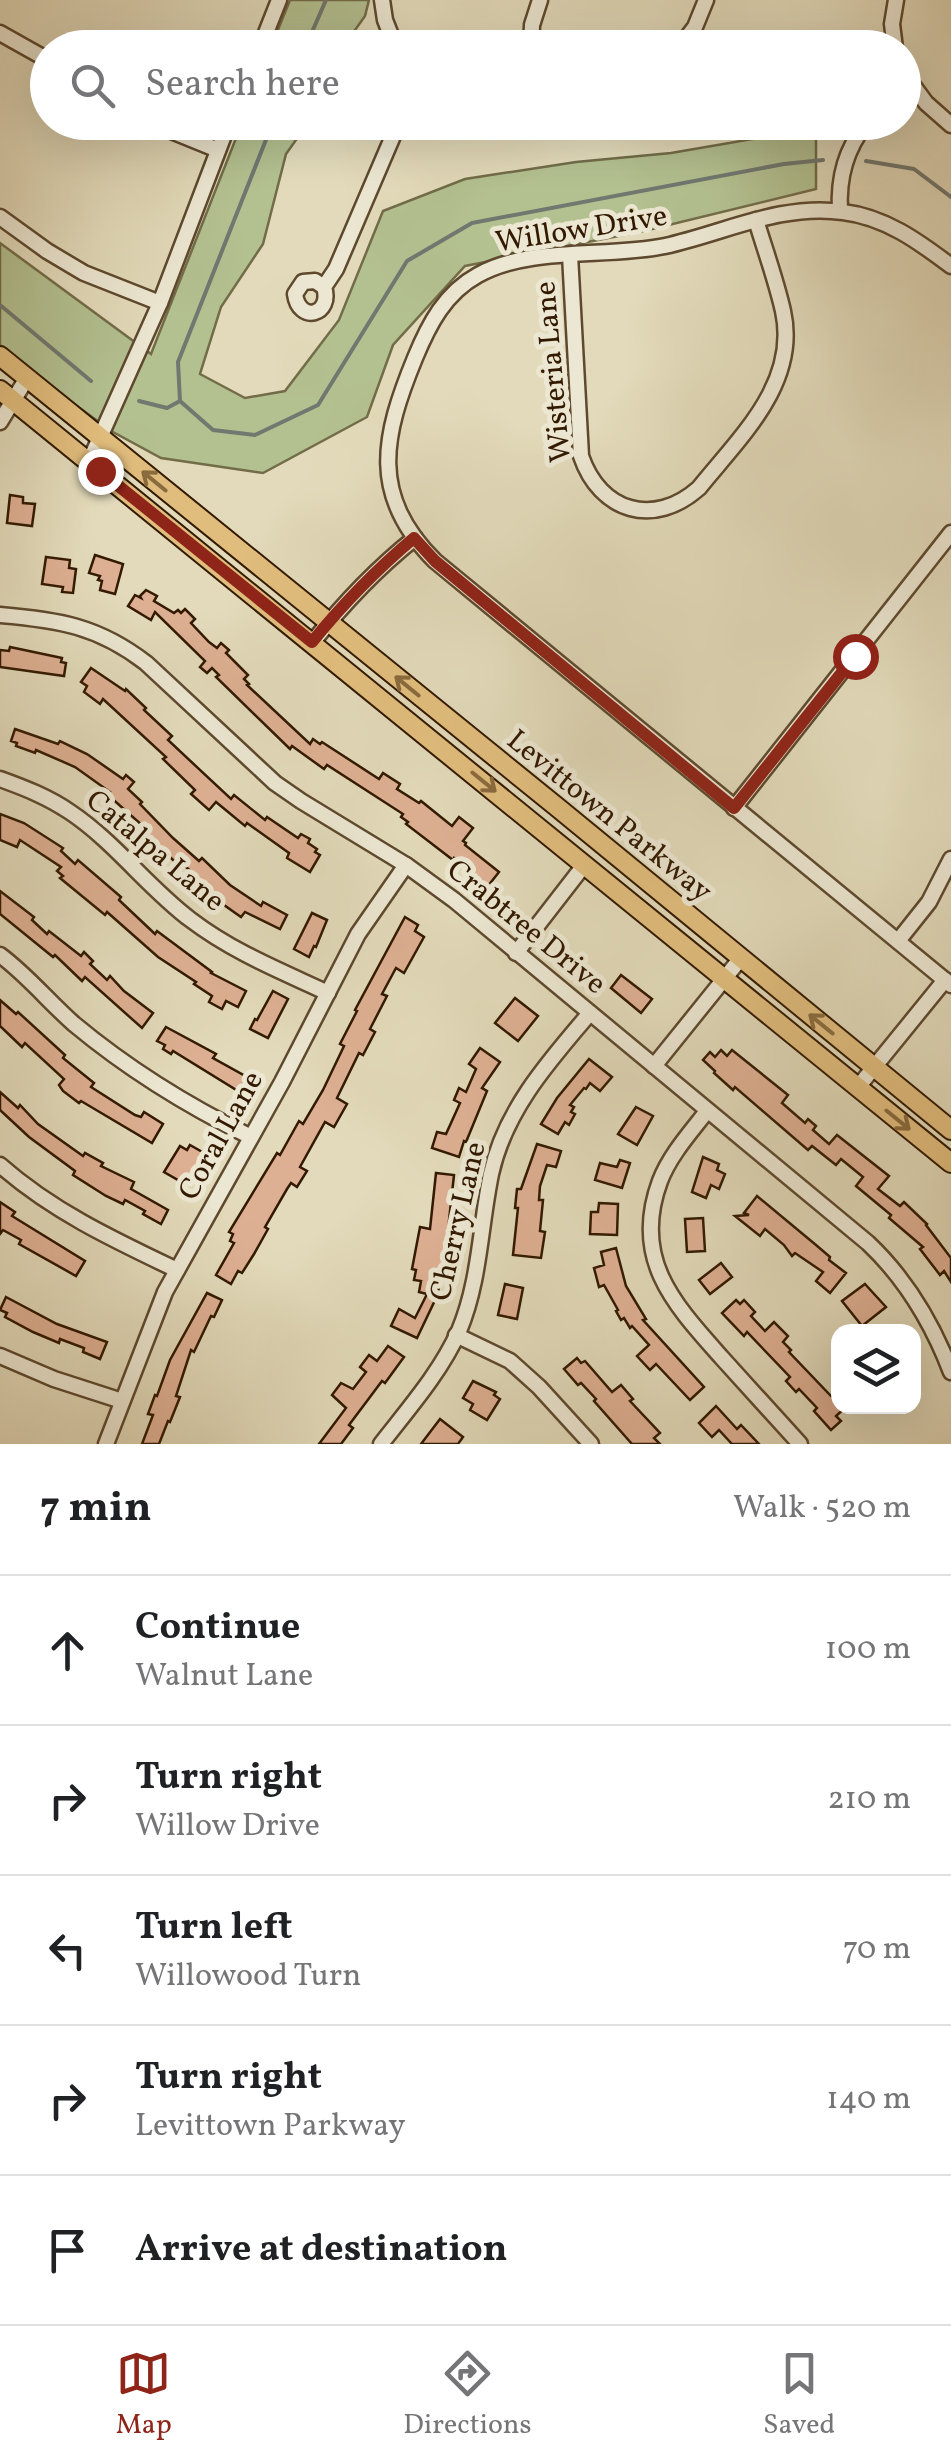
<!DOCTYPE html>
<meta charset="utf-8">
<style>
:root{--surface:#fff;--page:#f6f6f6;--text:#202124;--muted:#757577;--line:#e0e0e0;--accent:#8f2418}
body{margin:0;font-family:Vollkorn,serif;background:var(--page);color:var(--text)}
.controls{position:absolute;right:30px;bottom:30px;display:grid;overflow:hidden;border-radius:20px;box-shadow:0 10px 40px #0002}
.controls button{width:90px;height:90px;display:grid;place-items:center;padding:0;border:0;border-bottom:2px solid var(--line);background:var(--surface);color:var(--text);font:50px sans-serif}
.stop{position:absolute;width:30px;height:30px;margin:-22px;border:8px solid #8f2418;border-radius:50%;background:#fff}
.stop.end{background:#8f2418;border-color:#fff;box-shadow:0 2px 10px #0008}
.list{margin:0;padding:0;list-style:none}
h2{display:flex;justify-content:space-between;align-items:center;height:130px;margin:0;padding:0 40px;font-size:42px}
h2 small{font-size:32px;font-weight:400;color:var(--muted)}
.list li{display:grid;grid-template-columns:65px 1fr auto;gap:30px;align-items:center;box-sizing:border-box;height:150px;padding:0 40px;border-top:2px solid var(--line)}
.list b{display:block;font-size:38px;white-space:nowrap}
.list p{margin:0;font-size:32px;white-space:nowrap;color:var(--muted)}
.list em{font-size:32px;font-style:normal;color:var(--muted)}
.icon{flex:none;width:55px;height:55px;fill:none;stroke:currentColor;stroke-width:2;stroke-linecap:round;stroke-linejoin:round}
.map{position:relative;flex:none;width:951px;height:1444px;overflow:hidden}
.search{position:absolute;background:var(--surface);box-shadow:0 10px 40px #0002;left:30px;right:30px;top:30px;height:110px;display:flex;align-items:center;gap:25px;box-sizing:border-box;padding:0 35px;border-radius:55px;color:var(--muted);font-size:38px}
.sheet{height:880px;background:var(--surface)}
nav{display:flex;justify-content:space-around;align-items:center;box-sizing:border-box;height:140px;border-top:2px solid var(--line);background:var(--surface);font-size:28px;color:var(--muted)}
nav a{display:grid;justify-items:center;gap:5px}
nav .on{color:var(--accent)}
.map>svg:first-child{display:block}
.green{fill:#b3c090;stroke:#726c48;stroke-width:2.5}
.lines{fill:none;stroke-linecap:round;stroke-linejoin:round}
.stream{stroke:#707870;stroke-width:4}
.building{fill:#deb093;stroke:#321900;stroke-width:2.5}
.minor-casing{stroke:#5e492e;stroke-width:19}
.major-casing{stroke:#321900;stroke-width:22}
.minor{stroke:#ece7d2;stroke-width:14}
.major{stroke:#e1bd7d;stroke-width:18}
.oneway{stroke:#8a6b3e}
.route{stroke:#8f2418;stroke-width:12}
.labels{text-anchor:middle;stroke-width:10;stroke-linejoin:round;paint-order:stroke}
.street-label{font-size:30px;fill:#321900;stroke:#ece7d2}
</style>
<div class="map">
<svg width="951" height="1444" viewBox="0 0 951 1444">
<rect width="100%" height="100%" fill="#e2daba"/>
<filter id="stains"><feTurbulence type="fractalNoise" baseFrequency=".002" numOctaves="4"/><feColorMatrix values="0 0 0 0 .2 0 0 0 0 .09 0 0 0 0 .02 0 0 0 .5 -.17"/></filter>
<radialGradient id="worn" r=".72"><stop offset=".6" stop-color="#630" stop-opacity="0"/><stop offset="1" stop-color="#630" stop-opacity=".3"/></radialGradient>
<g class="green">
<polygon points="290,0 369,0 365,16 343,47 271,47"/>
<polygon points="242,123 308,123 286,154 263,244 221,307 200,374 245,398 285,391 339,320 383,211 465,179 576,162 671,153 816,128 816,189 644,231 465,266 393,345 367,417 263,473 161,458 113,432 56,391 0,345 0,243 151,354"/>
</g>
<g class="lines">
<g class="stream">
<polyline points="305,48 326,0"/>
<polyline points="273,122 178,362 180,401 213,430 255,435 318,405 407,261 472,223 784,164 823,160"/>
<polyline points="866,161 914,169 951,197"/>
<polyline points="0,305 91,381"/>
<polyline points="139,401 167,408 180,401"/>
</g>
</g>
<g class="building">
<polygon points="10,495 23,497 23,503 35,504 32,526 7,523"/>
<polygon points="95,555 123,564 115,594 100,590 102,581 98,580 100,576 89,573"/>
<polygon points="46,557 70,560 69,568 76,569 73,593 62,592 63,587 42,584"/>
<polygon points="146,590 157,596 154,601 174,613 178,610 181,613 185,609 195,619 191,623 209,642 217,648 221,643 229,650 226,653 248,675 244,679 249,684 247,685 310,744 313,739 320,744 322,742 379,779 383,773 400,784 397,789 419,803 421,801 452,826 459,817 473,828 463,841 466,843 465,845 499,872 488,886 454,858 453,860 406,824 408,822 401,817 403,814 327,765 324,769 292,746 290,749 216,677 219,675 212,668 207,673 200,667 205,661 155,612 151,620 128,606 135,595 141,598 140,596"/>
<polygon points="10,647 62,658 61,662 66,663 64,676 0,667 0,650 9,651"/>
<polygon points="91,668 125,691 126,689 146,708 144,710 172,736 168,740 231,799 234,795 265,820 267,817 298,838 301,834 310,839 308,843 317,849 315,852 320,855 310,872 287,858 289,853 247,823 245,826 216,802 209,810 191,794 195,790 163,759 166,757 103,699 100,704 84,692 87,686 81,682"/>
<polygon points="15,729 58,744 60,741 87,754 123,779 126,775 134,782 128,789 142,802 140,804 173,838 199,861 202,858 230,885 261,906 263,902 287,915 280,929 245,912 241,917 217,900 219,898 184,865 181,868 141,828 143,826 108,795 110,792 75,767 36,750 35,753 16,746 17,743 11,741"/>
<polygon points="0,814 24,823 63,848 61,851 75,864 78,860 121,897 119,900 155,934 157,931 212,972 211,973 246,991 238,1007 226,1001 222,1009 209,1002 212,996 194,984 196,982 158,957 107,912 105,915 60,878 63,876 57,871 61,867 20,840 17,847 0,840"/>
<polygon points="0,891 34,917 32,920 47,934 49,931 81,956 84,952 93,961 90,964 107,980 110,976 124,991 153,1013 142,1028 85,977 82,981 55,955 53,957 0,914"/>
<polygon points="312,913 327,920 316,947 314,946 309,957 294,949"/>
<polygon points="405,917 418,925 415,931 424,937 404,973 396,968 382,994 387,996 370,1029 375,1032 363,1055 359,1053 337,1098 347,1104 334,1127 325,1122 300,1167 307,1171 297,1187 291,1183 287,1189 265,1227 268,1229 254,1254 242,1273 238,1271 231,1284 216,1275 234,1243 230,1241 233,1234 229,1232 277,1153 280,1155 299,1121 303,1124 323,1090 344,1046 340,1044 357,1011 355,1010"/>
<polygon points="621,975 652,999 641,1013 611,988"/>
<polygon points="273,991 288,999 268,1038 250,1029 255,1019 257,1020"/>
<polygon points="515,998 538,1016 518,1041 495,1023"/>
<polygon points="0,1000 16,1014 18,1012 65,1055 63,1058 94,1083 91,1087 135,1115 141,1117 144,1112 163,1124 152,1143 81,1101 79,1103 63,1091 59,1085 64,1079 25,1043 22,1047 0,1026"/>
<polygon points="166,1027 216,1054 213,1058 247,1077 238,1091 173,1051 171,1054 163,1049 165,1045 157,1041"/>
<polygon points="480,1048 500,1062 482,1088 487,1091 466,1142 464,1141 459,1157 432,1148 437,1132 446,1134 460,1103 454,1100 459,1088 466,1092 476,1069 469,1064"/>
<polygon points="721,1050 727,1056 732,1050 788,1095 782,1103 805,1123 808,1119 816,1126 813,1130 829,1144 837,1135 889,1176 878,1189 900,1206 904,1202 927,1224 926,1225 951,1258 951,1282 944,1271 940,1275 920,1249 923,1247 889,1218 891,1215 856,1186 863,1177 841,1159 836,1165 812,1146 808,1150 735,1087 733,1090 714,1073 715,1071 703,1060 710,1052 715,1057"/>
<polygon points="589,1059 612,1077 600,1091 590,1083 586,1089 584,1088 570,1105 574,1107 571,1112 575,1114 569,1125 565,1122 558,1134 541,1124 557,1098"/>
<polygon points="0,1092 18,1108 20,1105 38,1124 83,1156 85,1153 103,1163 101,1166 134,1182 131,1189 168,1210 161,1224 143,1214 145,1211 125,1200 123,1204 106,1196 73,1175 75,1171 29,1137 0,1110"/>
<polygon points="636,1107 653,1116 637,1145 618,1134"/>
<polygon points="537,1144 561,1151 556,1167 547,1165 540,1186 539,1200 543,1200 540,1231 545,1232 541,1258 513,1255 518,1208 515,1208 517,1189 521,1189"/>
<polygon points="190,1145 204,1153 185,1184 164,1172 180,1146 187,1150"/>
<polygon points="703,1157 719,1164 717,1170 725,1174 719,1189 711,1185 706,1198 692,1192"/>
<polygon points="620,1160 630,1163 622,1188 595,1180 600,1163 617,1167"/>
<polygon points="436,1173 454,1175 444,1266 437,1296 417,1338 391,1326 399,1309 415,1318 427,1294 419,1292 421,1281 414,1280 416,1270 412,1269 420,1227 430,1229"/>
<polygon points="757,1196 816,1245 830,1257 829,1260 846,1273 830,1293 816,1281 823,1272 795,1253 792,1256 784,1245 765,1229 760,1236 735,1216 749,1215 744,1213"/>
<polygon points="0,1202 15,1212 12,1216 85,1261 76,1276 19,1244 21,1240 3,1230 0,1234"/>
<polygon points="599,1203 618,1204 617,1235 590,1234 591,1212 598,1212"/>
<polygon points="703,1218 705,1251 687,1252 685,1219"/>
<polygon points="616,1248 626,1286 646,1319 643,1320 704,1387 690,1400 656,1364 650,1370 637,1356 649,1345 632,1326 630,1328 624,1318 621,1320 616,1311 618,1310 604,1285 599,1287 594,1268 604,1265 601,1252"/>
<polygon points="721,1263 732,1277 710,1294 699,1280"/>
<polygon points="505,1284 523,1288 517,1319 498,1315"/>
<polygon points="865,1284 886,1307 862,1326 842,1301"/>
<polygon points="207,1293 222,1300 214,1317 211,1316 194,1352 191,1350 176,1396 180,1397 170,1422 168,1421 159,1444 142,1444 153,1415 148,1414 155,1395 157,1396 170,1360"/>
<polygon points="6,1297 57,1324 107,1342 100,1359 83,1352 84,1348 60,1339 59,1343 33,1332 5,1317 7,1313 0,1310"/>
<polygon points="736,1300 740,1304 744,1300 755,1312 751,1316 765,1331 774,1322 788,1336 783,1342 791,1350 789,1352 831,1396 838,1389 838,1406 847,1406 836,1416 841,1421 831,1430 814,1411 817,1408 799,1389 796,1392 786,1381 790,1377 747,1332 744,1336 722,1313"/>
<polygon points="388,1346 404,1357 385,1383 382,1381 349,1425 353,1428 341,1444 319,1444 346,1408 332,1395 341,1383 353,1389 366,1372 360,1367 369,1355 377,1361"/>
<polygon points="577,1358 581,1363 585,1361 612,1392 621,1385 633,1399 630,1401 660,1433 654,1438 660,1444 632,1444 594,1401 596,1399 581,1383 578,1385 564,1369"/>
<polygon points="473,1381 496,1392 494,1395 500,1399 487,1420 470,1410 473,1404 463,1398"/>
<polygon points="716,1406 737,1429 741,1425 759,1444 732,1444 719,1430 712,1437 699,1423"/>
<polygon points="440,1419 463,1437 458,1444 421,1444"/>
</g>
<g class="lines">
<g class="minor-casing">
<g id="minor">
<polyline points="382,0 385,20 396,48"/>
<polyline points="0,33 48,60"/>
<polyline points="260,48 279,0"/>
<polyline points="531,48 532,25 540,0"/>
<polyline points="679,48 695,27 706,0"/>
<polyline points="895,48 892,24 896,0"/>
<polyline points="904,73 926,103 951,125"/>
<polyline points="149,122 218,150"/>
<path d="M840,211c-2,-34 6,-62 27,-89"/>
<polyline points="0,217 47,251 84,273 160,303"/>
<path d="M570,255l11,201c19,56 73,72 118,32 41,-51 100,-105 84,-177 -7,-31 -18,-61 -27,-91"/>
<path d="M951,266c-33,-25 -66,-49 -108,-54 -61,-9 -119,21 -178,34 -58,12 -136,0 -187,29 -33,18 -49,49 -63,83 -32,78 -46,137 20,203l516,424"/>
<path d="M324,287l-9,-6 -12,1 -8,12c4,30 38,21 29,-7l12,-18 63,-147"/>
<polyline points="0,422 27,378"/>
<polyline points="89,462 160,303 229,122"/>
<path d="M0,615c59,5 98,11 146,48l129,120 26,18 105,64 48,35 414,343c37,35 65,82 83,129"/>
<path d="M312,643c31,-39 64,-74 103,-105"/>
<path d="M0,779c25,9 48,18 70,33 45,30 78,76 121,108 42,32 90,51 137,73"/>
<polyline points="734,808 951,533"/>
<polyline points="898,941 929,902 951,859"/>
<polyline points="516,953 585,864"/>
<path d="M0,955c27,20 49,47 74,69 54,45 114,82 177,113"/>
<polyline points="654,1066 741,958"/>
<polyline points="858,1087 945,980"/>
<path d="M707,1111c-17,22 -37,44 -47,70 -29,78 14,123 62,177 26,29 52,57 78,86"/>
<path d="M0,1165c52,46 114,75 177,105"/>
<polyline points="456,1335 510,1361 539,1387 591,1444"/>
<polyline points="0,1356 54,1379 122,1401"/>
<polyline points="106,1444 165,1292 282,1082 358,934 406,865"/>
<path d="M381,1444c28,-36 59,-71 78,-113 21,-50 21,-104 32,-157 14,-64 58,-113 99,-161"/>
</g>
</g>
<g class="major-casing">
<g id="major">
<polyline points="0,356 557,807 951,1130"/>
<polyline points="0,390 951,1163"/>
</g>
</g>
<use href="#minor" class="minor"/>
<use href="#major" class="major"/>
</g>
<defs><path id="oneway-shaft" d="M-6 0H5M1.5-3L5.5 0L1.5 3" fill="none" stroke-width="1.6" stroke-linecap="round" stroke-linejoin="round" transform="scale(2.5)"/></defs>
<g class="oneway">
<use href="#oneway-shaft" transform="translate(154 481) rotate(-141)"/>
<use href="#oneway-shaft" transform="translate(407 686) rotate(-141)"/>
<use href="#oneway-shaft" transform="translate(484 782) rotate(39)"/>
<use href="#oneway-shaft" transform="translate(821 1024) rotate(-141)"/>
<use href="#oneway-shaft" transform="translate(898 1120) rotate(39)"/>
</g>
<g class="lines">
<path class="route" d="M100,471l212,171c31,-38 65,-73 102,-104l21,23 299,247 121,-152"/>
</g>
<g class="labels">
<g class="street-label">
<text transform="translate(581 228) rotate(-9)" y="10">Willow Drive</text>
<text transform="translate(552 372) rotate(-95)" y="10">Wisteria Lane</text>
<text transform="translate(610 815) rotate(39)" y="10">Levittown Parkway</text>
<text transform="translate(156 850) rotate(40)" y="10">Catalpa Lane</text>
<text transform="translate(527 926) rotate(39)" y="10">Crabtree Drive</text>
<text transform="translate(220 1135) rotate(-61)" y="10">Coral Lane</text>
<text transform="translate(457 1221) rotate(-77)" y="10">Cherry Lane</text>
</g>
</g>
<rect width="100%" height="100%" filter="url(#stains)"/>
<rect width="100%" height="100%" fill="url(#worn)"/>
</svg>
<div class="controls">
<button><svg class="icon" aria-label="layers" viewBox="0 0 24 24"><path d="M12 4l9 5-9 5-9-5zM3 14l9 5 9-5"/></svg></button>
</div>
<div class="stop" style="left:855px;top:656px"></div>
<div class="stop end" style="left:100px;top:471px"></div>
<div class="search"><svg class="icon" aria-label="search" viewBox="0 0 24 24"><circle cx="10" cy="10" r="6"/><path d="M15 15l6 6"/></svg>Search here</div>
</div>
<section class="sheet">
<h2>7 min<small>Walk · 520 m</small></h2>
<ul class="list">
<li><svg class="icon" aria-label="ahead" viewBox="0 0 24 24"><path d="M12 20V5M6 11l6-6 6 6"/></svg><div><b>Continue</b><p>Walnut Lane</p></div><em>100 m</em></li>
<li><svg class="icon" aria-label="right" viewBox="0 0 24 24"><path d="M7 20v-9h11M14 6l5 5-5 5"/></svg><div><b>Turn right</b><p>Willow Drive</p></div><em>210 m</em></li>
<li><svg class="icon" aria-label="left" viewBox="0 0 24 24"><path d="M17 20v-9H6M10 6l-5 5 5 5"/></svg><div><b>Turn left</b><p>Willowood Turn</p></div><em>70 m</em></li>
<li><svg class="icon" aria-label="right" viewBox="0 0 24 24"><path d="M7 20v-9h11M14 6l5 5-5 5"/></svg><div><b>Turn right</b><p>Levittown Parkway</p></div><em>140 m</em></li>
<li><svg class="icon" aria-label="arrive" viewBox="0 0 24 24"><path d="M6 21V4h12l-3 4 3 4H6"/></svg><div><b>Arrive at destination</b></div></li>
</ul>
</section>
<nav>
<a class="on"><svg class="icon" aria-label="map" viewBox="0 0 24 24"><path d="M3 6l6-2 6 2 6-2v14l-6 2-6-2-6 2zM9 4v14M15 6v14"/></svg>Map</a>
<a><svg class="icon" aria-label="directions" viewBox="0 0 24 24"><path d="M12 3l9 9-9 9-9-9zM9 14v-3h6M13 9l2 2-2 2"/></svg>Directions</a>
<a><svg class="icon" aria-label="saved" viewBox="0 0 24 24"><path d="M7 4h10v16l-5-4-5 4z"/></svg>Saved</a>
</nav>
